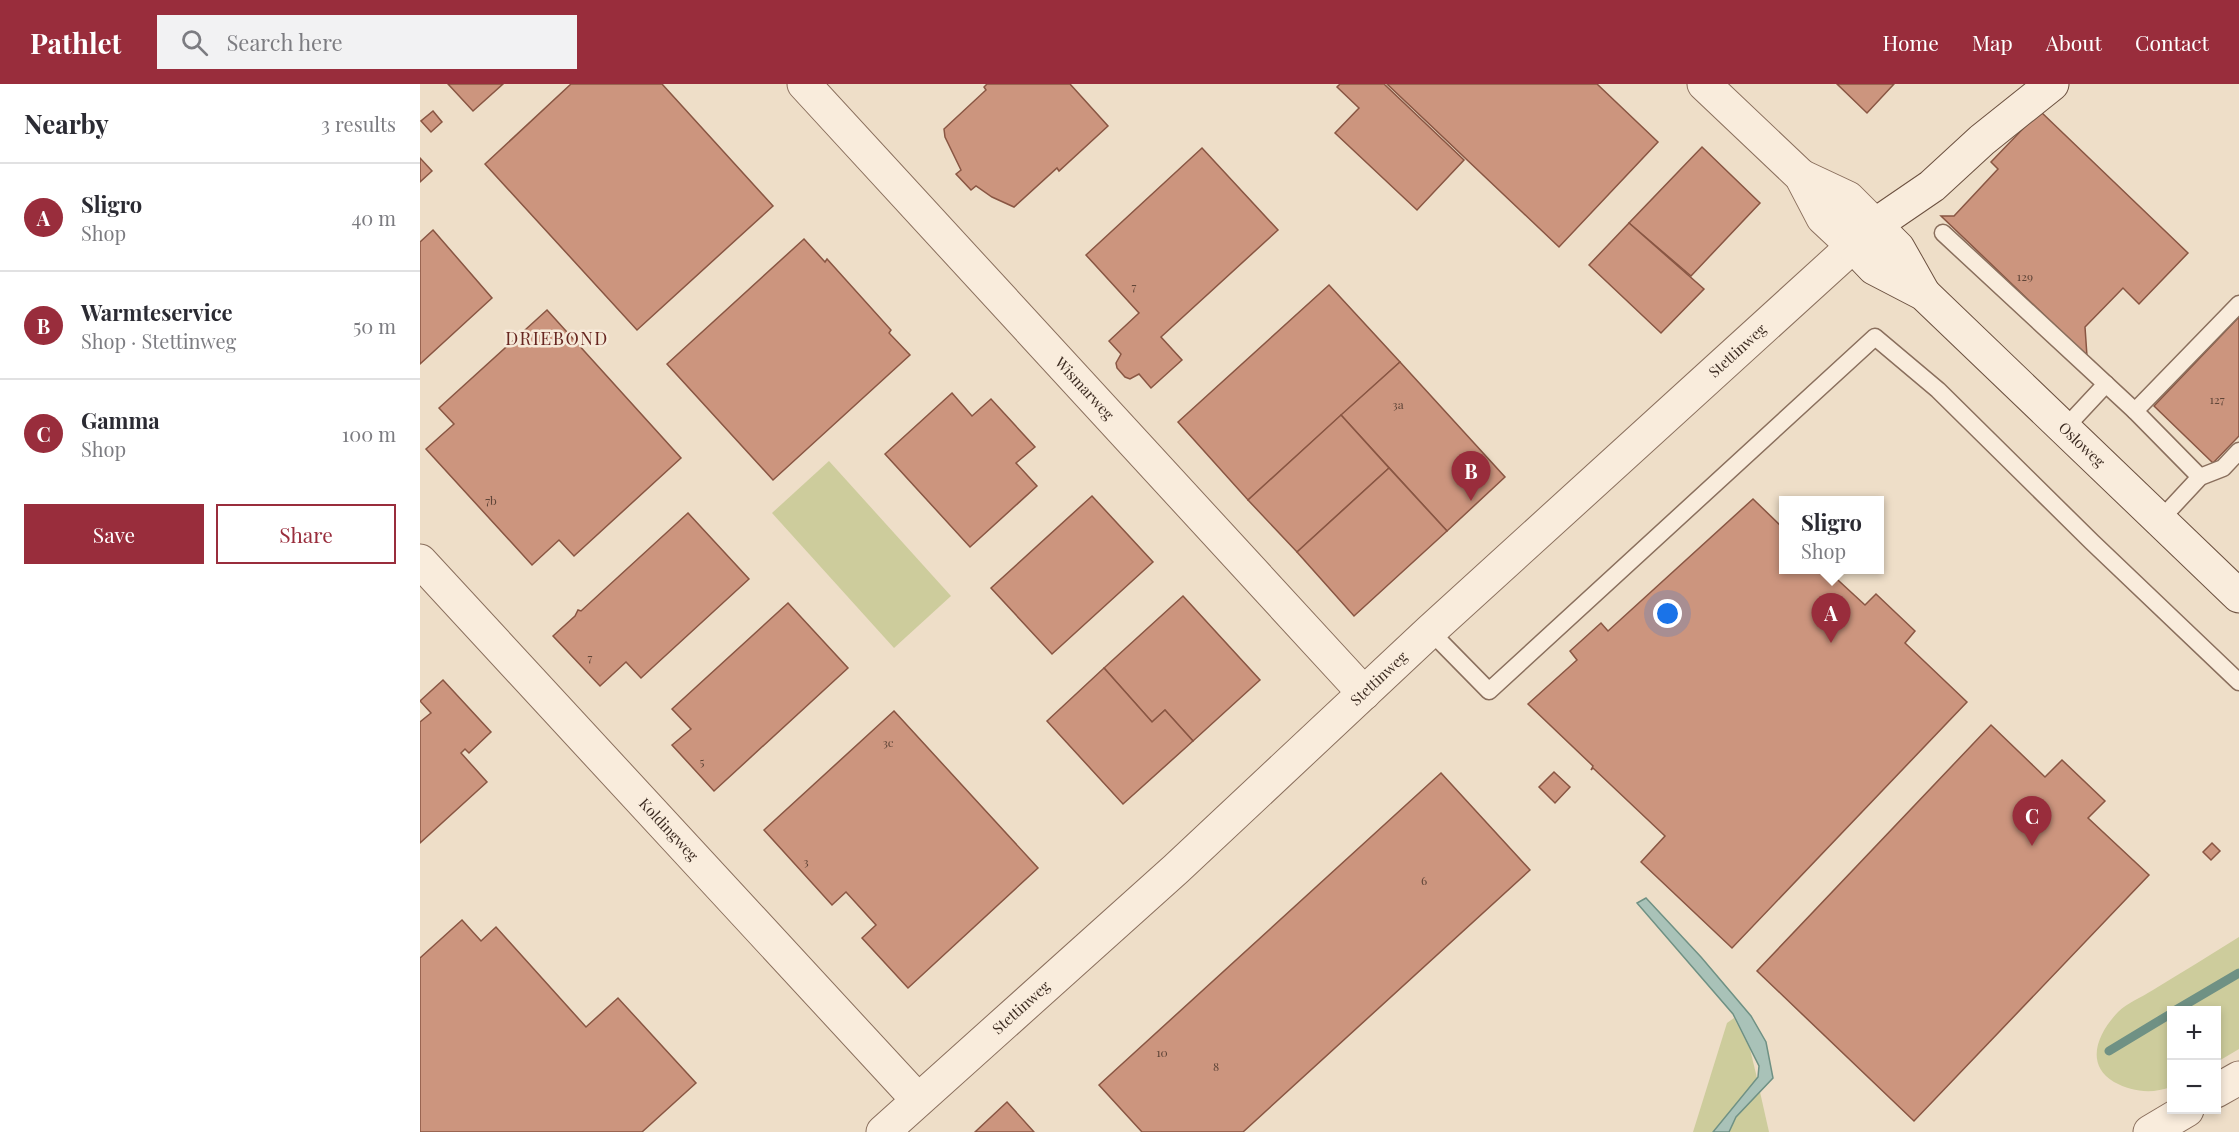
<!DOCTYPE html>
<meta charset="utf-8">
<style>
:root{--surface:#fff;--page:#f2f2f3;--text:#2b2b33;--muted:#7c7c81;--line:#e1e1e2;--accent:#992d3c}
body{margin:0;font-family:"Playfair Display",serif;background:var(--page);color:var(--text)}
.controls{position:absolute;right:18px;bottom:18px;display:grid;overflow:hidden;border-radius:0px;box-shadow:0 3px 9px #0003}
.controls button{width:54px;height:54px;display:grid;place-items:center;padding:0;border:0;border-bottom:2px solid var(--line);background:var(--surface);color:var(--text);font:30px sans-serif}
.you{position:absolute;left:1248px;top:530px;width:21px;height:21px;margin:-15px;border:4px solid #fff;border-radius:50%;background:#1a73e8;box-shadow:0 0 0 9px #1a73e833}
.badge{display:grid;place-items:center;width:39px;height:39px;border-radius:50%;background:var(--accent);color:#fff;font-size:20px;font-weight:700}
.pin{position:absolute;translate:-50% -50px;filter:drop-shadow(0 2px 3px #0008)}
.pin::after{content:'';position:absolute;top:32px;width:21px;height:18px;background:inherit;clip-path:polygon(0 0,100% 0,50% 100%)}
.popup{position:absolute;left:1359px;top:412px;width:105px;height:78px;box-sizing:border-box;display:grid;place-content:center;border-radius:0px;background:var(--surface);filter:drop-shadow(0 2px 4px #0005);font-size:20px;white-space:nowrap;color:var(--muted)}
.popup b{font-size:22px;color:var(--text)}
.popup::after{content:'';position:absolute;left:50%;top:100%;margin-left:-12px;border:12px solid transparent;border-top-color:var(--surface)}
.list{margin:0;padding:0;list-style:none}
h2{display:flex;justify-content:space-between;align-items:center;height:78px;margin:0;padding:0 24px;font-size:26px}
h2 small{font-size:20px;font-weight:400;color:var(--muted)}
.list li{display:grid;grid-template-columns:39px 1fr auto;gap:18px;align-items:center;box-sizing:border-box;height:108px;padding:0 24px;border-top:2px solid var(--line)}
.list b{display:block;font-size:22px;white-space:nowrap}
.list p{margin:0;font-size:20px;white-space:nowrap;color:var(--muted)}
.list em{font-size:20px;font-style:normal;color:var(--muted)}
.actions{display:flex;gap:12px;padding:18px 24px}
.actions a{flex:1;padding:14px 0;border:2px solid var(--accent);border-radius:0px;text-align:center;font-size:21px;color:var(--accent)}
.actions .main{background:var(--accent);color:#fff}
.icon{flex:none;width:33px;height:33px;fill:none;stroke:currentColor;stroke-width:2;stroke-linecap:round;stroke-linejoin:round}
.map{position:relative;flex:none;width:1819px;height:1048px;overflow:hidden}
header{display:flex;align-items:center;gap:36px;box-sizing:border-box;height:84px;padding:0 30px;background:var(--accent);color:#fff}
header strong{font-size:28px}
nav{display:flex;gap:33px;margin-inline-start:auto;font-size:21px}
.search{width:420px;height:54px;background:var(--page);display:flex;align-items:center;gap:15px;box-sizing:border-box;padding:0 21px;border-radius:0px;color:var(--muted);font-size:22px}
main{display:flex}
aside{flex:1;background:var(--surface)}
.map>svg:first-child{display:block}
.green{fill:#cdcc9c}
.water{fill:#a9c2b8;stroke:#6f9184;stroke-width:1.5}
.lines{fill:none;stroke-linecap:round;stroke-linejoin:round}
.stream{stroke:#6f9184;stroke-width:9}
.building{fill:#cc957e;stroke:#895643;stroke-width:1.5}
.service-casing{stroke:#8a6f5d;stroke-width:19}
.minor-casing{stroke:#8a6f5d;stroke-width:35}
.tertiary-casing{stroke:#8a6f5d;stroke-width:35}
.secondary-casing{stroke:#6c5140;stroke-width:35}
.service{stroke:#f9ecdc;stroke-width:16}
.minor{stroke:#f9ecdc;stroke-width:33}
.tertiary{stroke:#f9ecdc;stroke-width:33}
.secondary{stroke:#f9ecdc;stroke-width:33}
.labels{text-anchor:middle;stroke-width:5;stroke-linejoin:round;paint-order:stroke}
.number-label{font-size:12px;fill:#5f4538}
.street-label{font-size:15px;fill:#3b2a20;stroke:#f6e9d8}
.quarter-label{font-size:18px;letter-spacing:1.5px;fill:#672620;stroke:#f6e9d8}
</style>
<header>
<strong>Pathlet</strong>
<div class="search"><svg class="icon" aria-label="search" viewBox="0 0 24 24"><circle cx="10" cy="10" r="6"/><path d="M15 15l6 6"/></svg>Search here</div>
<nav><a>Home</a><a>Map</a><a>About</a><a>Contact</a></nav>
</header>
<main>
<aside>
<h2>Nearby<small>3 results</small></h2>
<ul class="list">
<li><span class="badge">A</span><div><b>Sligro</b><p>Shop</p></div><em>40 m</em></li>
<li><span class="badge">B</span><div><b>Warmteservice</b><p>Shop · Stettinweg</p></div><em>50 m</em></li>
<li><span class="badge">C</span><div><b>Gamma</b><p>Shop</p></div><em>100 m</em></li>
</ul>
<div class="actions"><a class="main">Save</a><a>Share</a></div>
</aside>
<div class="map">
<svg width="1819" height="1048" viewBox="0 0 1819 1048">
<rect width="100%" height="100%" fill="#eedec8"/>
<g class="green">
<polygon points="409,377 531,512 474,564 352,429"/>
<path d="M1819,853v112l-22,13 -1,-52h-44l-1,77c-19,7 -39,5 -57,-5 -30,-18 -16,-49 4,-70 9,-9 24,-15 35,-22 28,-17 57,-35 86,-53z"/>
<polygon points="1314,934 1330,965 1337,994 1293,1048 1273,1048 1307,939"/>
<polygon points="1340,1008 1349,1048 1309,1048 1316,1033"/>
</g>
<polygon class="water" points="1226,814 1281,873 1331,932 1346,958 1353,994 1316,1033 1309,1048 1293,1048 1338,993 1339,982 1313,930 1217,819"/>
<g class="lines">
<g class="stream">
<polyline points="1756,926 1819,889"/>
<polyline points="1689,967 1752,929"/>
</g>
</g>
<g class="building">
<polygon points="28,0 83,0 53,27"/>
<polygon points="151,0 242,0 353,122 217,246 65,80"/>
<polygon points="567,0 650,0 688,42 639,87 637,84 594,123 572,113 556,102 551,106 536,90 541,86 525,53 524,45 566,6 564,3"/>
<polygon points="920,0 964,0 1044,76 997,126 915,49 939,24 917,3"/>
<polygon points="967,0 1177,0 1238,58 1139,163"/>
<polygon points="1417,0 1474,0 1447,29"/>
<polygon points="13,27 22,38 11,48 1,37"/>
<polygon points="1620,27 1768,169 1719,220 1703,204 1665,243 1667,272 1521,132 1534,132 1578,85 1571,78"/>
<polygon points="1282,63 1340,119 1271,192 1209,139"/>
<polygon points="782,64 858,146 741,253 762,276 731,304 719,290 710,295 705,293 697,284 696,279 701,270 689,257 719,229 666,171"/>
<polygon points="0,74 12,87 0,98"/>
<polygon points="1209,139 1284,205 1241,249 1169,181"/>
<polygon points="13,146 72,214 0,280 0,158"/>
<polygon points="384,155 405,178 407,175 471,246 469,249 490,271 353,396 247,280"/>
<polygon points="909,201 980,278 828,416 758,338"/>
<polygon points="127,226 261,374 154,472 139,456 112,481 6,365 34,340 19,324"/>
<polygon points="1819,233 1819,352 1793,379 1734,322"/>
<polygon points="980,278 1085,393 1027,447 921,331"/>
<polygon points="532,309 552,332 571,315 615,363 596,379 617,402 550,463 465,370"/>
<polygon points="921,331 969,384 877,468 828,416"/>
<polygon points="969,384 1027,447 934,532 877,468"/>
<polygon points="672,412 733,478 632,570 571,504"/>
<polygon points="1333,415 1363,444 1363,486 1407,486 1445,521 1456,510 1495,547 1485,559 1547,618 1312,864 1221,778 1245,752 1173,684 1171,686 1173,682 1108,620 1157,576 1150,567 1181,539 1188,547"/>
<polygon points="268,429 329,495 221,594 206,578 180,602 133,552 155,532 158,526 161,527"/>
<polygon points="763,512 840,596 773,657 745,626 732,638 684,584"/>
<polygon points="368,519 428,584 294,707 252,661 271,645 252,625"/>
<polygon points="684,584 732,638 745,626 773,657 703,720 627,637"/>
<polygon points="23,596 71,648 49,669 45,665 41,669 67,698 0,759 0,638 11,629 0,617"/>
<polygon points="474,627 618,784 488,904 442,854 456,841 426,808 412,821 344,746"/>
<polygon points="1571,641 1625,693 1642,676 1685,717 1668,734 1729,791 1494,1037 1337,887"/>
<polygon points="1134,688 1150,703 1135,719 1119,703"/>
<polygon points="1021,689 1110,786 823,1048 722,1048 679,1001"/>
<polygon points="1792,759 1800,767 1791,776 1783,768"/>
<polygon points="42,836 61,857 76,843 166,943 198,914 276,999 222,1048 0,1048 0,874"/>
<polygon points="587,1018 614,1048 555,1048"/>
</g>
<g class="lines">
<g class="service-casing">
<g id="service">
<polyline points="1523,149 1715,327"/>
<polyline points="1644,345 1686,300"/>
<polyline points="1780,393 1715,327 1819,220"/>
<polyline points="1740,436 1780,393 1803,384 1819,367"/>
<polyline points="1010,547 1069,607 1455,253 1518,306 1672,458 1819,598"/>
</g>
</g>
<g class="minor-casing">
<g id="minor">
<path id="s1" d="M384,0l560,609"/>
<polyline points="1284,0 1381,92 1403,134 1433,162"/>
<polyline points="1381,92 1428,114 1455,141"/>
<path id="s2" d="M0,477l498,539"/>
<polyline points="1796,1007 1819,994"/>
<polyline points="1730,1048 1767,1026"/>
</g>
</g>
<g class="tertiary-casing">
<g id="tertiary">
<path id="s3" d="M463,1048l293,-263 254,-238 423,-385"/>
</g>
</g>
<g class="secondary-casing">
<g id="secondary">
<path id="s4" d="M1632,0l-70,56 -50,46 -57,39 -22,21 21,22 50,26 315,302"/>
<polyline points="1455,141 1478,164 1504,210"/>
</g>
</g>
<use href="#service" class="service"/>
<use href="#minor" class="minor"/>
<use href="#tertiary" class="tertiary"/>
<use href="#secondary" class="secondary"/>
</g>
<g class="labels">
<g class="number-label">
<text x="1605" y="197">129</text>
<text x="714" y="207">7</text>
<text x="1797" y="320">127</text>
<text x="978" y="325">3a</text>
<text x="71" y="421">7b</text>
<text x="170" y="578">7</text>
<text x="468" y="663">3c</text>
<text x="282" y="682">5</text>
<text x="386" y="782">3</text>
<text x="1004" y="801">6</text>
<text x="742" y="973">10</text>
<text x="796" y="987">8</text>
</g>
<g class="street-label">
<text dy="5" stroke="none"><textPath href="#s3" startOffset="1158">Stettinweg</textPath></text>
<text dy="5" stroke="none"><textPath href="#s1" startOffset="414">Wismarweg</textPath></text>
<text dy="5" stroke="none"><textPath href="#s4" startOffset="562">Osloweg</textPath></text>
<text dy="5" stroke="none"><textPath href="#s3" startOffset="672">Stettinweg</textPath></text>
<text dy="5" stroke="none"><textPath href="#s2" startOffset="366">Koldingweg</textPath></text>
<text dy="5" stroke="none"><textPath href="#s3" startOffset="186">Stettinweg</textPath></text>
</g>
<g class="quarter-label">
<text x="137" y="261">DRIEBOND</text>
</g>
</g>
</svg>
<div class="controls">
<button>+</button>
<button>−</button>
</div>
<div class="you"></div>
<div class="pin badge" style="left:1411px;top:559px">A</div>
<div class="popup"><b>Sligro</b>Shop</div>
<div class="pin badge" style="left:1051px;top:417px">B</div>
<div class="pin badge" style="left:1612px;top:762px">C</div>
</div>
</main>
